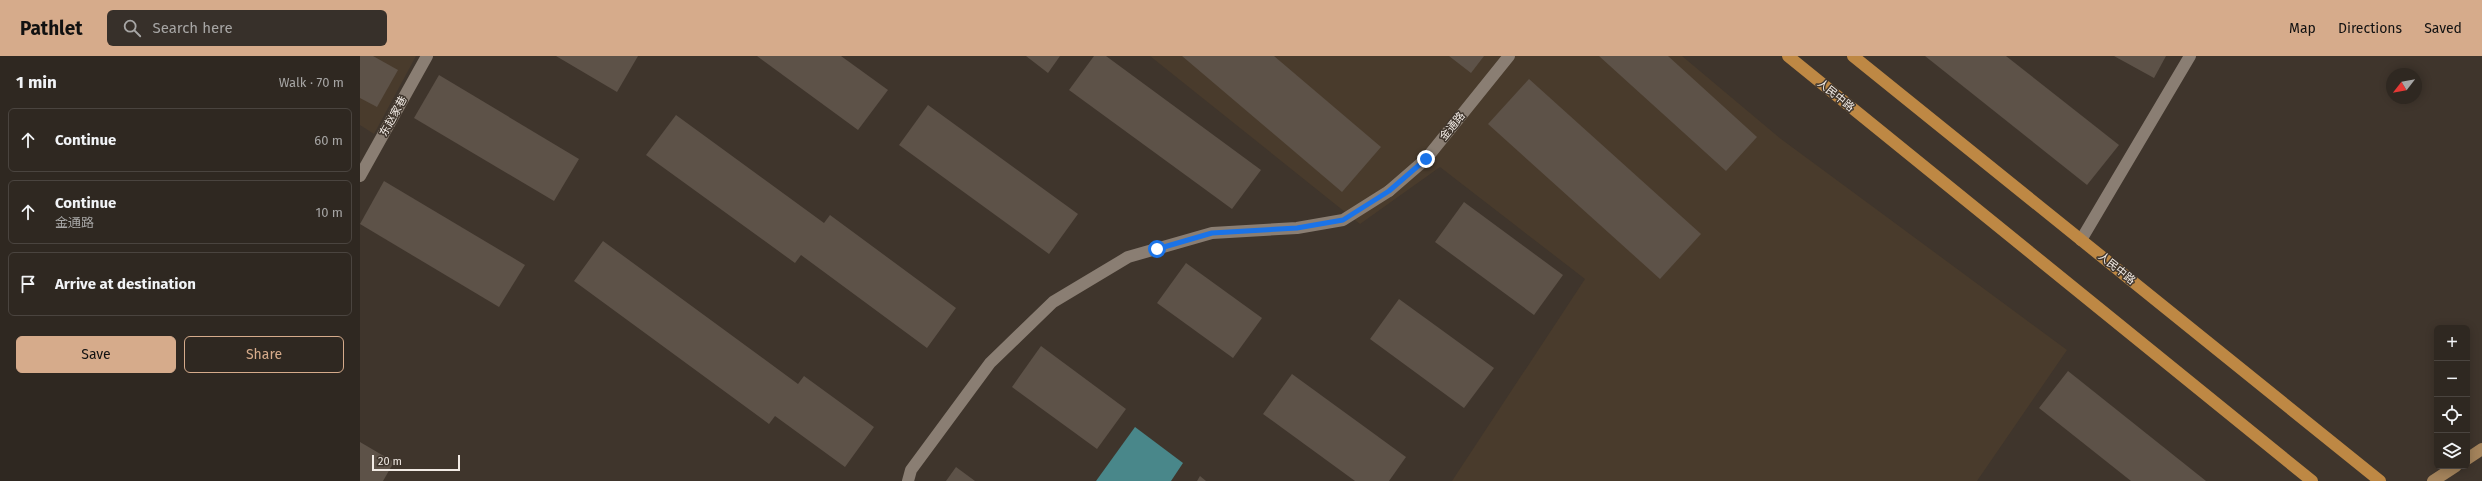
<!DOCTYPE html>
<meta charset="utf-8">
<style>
:root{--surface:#2f2821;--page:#37302a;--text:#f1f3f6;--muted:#a7a6a5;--line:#4a443f;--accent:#d6ab8b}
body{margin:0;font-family:"Fira Sans","Noto Sans SC",sans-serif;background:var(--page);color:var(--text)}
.controls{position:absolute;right:12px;bottom:12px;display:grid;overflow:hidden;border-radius:6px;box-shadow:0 2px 10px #0003}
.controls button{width:36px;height:36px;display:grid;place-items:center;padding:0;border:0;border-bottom:1px solid var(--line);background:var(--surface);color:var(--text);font:20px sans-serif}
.compass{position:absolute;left:2026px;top:12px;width:36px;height:36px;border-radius:50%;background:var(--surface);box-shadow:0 2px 10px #0003;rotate:239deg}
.scale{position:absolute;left:12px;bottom:10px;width:88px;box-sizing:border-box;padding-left:4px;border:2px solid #f2ebe5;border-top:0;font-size:11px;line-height:14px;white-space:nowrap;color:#f2ebe5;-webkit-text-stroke:3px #3f352c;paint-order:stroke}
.stop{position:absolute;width:12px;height:12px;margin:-9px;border:3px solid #1a73e8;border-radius:50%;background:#fff}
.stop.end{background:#1a73e8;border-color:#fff;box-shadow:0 1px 4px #0008}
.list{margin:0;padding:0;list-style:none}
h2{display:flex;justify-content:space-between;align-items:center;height:52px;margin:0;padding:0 16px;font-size:17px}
h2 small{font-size:13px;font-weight:400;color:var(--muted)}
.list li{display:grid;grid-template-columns:26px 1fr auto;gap:12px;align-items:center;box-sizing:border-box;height:64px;margin:0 8px 8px;padding:0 8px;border:1px solid var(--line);border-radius:6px}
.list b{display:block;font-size:15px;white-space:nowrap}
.list p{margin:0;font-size:13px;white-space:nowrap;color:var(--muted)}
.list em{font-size:13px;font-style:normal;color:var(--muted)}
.actions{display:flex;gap:8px;padding:12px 16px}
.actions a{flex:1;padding:9px 0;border:1px solid var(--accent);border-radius:6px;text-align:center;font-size:14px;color:var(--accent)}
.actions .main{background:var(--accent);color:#111}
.icon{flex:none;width:22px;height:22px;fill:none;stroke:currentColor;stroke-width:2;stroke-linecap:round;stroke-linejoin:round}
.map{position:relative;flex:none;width:2122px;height:425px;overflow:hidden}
header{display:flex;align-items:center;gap:24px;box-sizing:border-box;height:56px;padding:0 20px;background:var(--accent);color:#111}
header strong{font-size:19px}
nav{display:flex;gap:22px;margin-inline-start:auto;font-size:14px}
.search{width:280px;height:36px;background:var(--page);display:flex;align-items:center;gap:10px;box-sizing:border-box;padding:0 14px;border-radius:6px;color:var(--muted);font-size:15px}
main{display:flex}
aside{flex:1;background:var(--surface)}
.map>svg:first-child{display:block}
.built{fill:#493b2c}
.water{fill:#49878a}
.building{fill:#5d5248}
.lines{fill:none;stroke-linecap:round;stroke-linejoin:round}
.lane{stroke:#8a7e73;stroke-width:12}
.street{stroke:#8a7e73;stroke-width:12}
.secondary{stroke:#a4835b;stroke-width:12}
.primary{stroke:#be8844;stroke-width:12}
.route{stroke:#1a73e8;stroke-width:5}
.labels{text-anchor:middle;stroke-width:3;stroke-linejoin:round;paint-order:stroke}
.street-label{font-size:11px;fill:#f2ebe5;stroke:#3f352c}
</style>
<header>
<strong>Pathlet</strong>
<div class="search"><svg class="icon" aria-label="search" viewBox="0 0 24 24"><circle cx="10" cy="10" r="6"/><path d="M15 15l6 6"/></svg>Search here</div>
<nav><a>Map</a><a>Directions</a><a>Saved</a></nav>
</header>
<main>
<aside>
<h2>1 min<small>Walk · 70 m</small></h2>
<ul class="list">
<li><svg class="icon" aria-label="ahead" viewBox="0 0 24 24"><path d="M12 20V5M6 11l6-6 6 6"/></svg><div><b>Continue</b></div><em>60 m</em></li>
<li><svg class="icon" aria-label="ahead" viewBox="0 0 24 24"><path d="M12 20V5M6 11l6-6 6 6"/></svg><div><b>Continue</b><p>金通路</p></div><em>10 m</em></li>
<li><svg class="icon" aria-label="arrive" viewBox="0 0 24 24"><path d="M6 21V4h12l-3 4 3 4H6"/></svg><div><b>Arrive at destination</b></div></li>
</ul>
<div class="actions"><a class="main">Save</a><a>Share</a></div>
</aside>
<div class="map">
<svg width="2122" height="425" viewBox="0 0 2122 425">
<rect width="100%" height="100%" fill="#3f352c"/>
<g class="built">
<polygon points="0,0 56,0 14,78 0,69"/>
<polygon points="790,0 1322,0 1421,83 1707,294 1617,425 1092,425 1225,223 1080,111 1000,168"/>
</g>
<polygon class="water" points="775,371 823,407 811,425 736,425"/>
<g class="building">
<polygon points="0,0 13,0 38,14 17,51 0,42"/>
<polygon points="196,0 278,0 257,36"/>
<polygon points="397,0 481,0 528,34 498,74"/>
<polygon points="666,0 700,0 688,17"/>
<polygon points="734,0 746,0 901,114 872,153 709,34"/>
<polygon points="822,0 914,0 1021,91 982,136"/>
<polygon points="1089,0 1124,0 1111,17"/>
<polygon points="1239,0 1308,0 1397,81 1366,115"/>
<polygon points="1565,0 1646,0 1759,89 1727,129"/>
<polygon points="1754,0 1806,0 1794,22"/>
<polygon points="79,19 219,103 194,145 54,62"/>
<polygon points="1169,23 1341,178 1300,223 1128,68"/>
<polygon points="568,49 718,158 689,198 539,89"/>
<polygon points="316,59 464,167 470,159 596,252 567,292 441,199 435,207 286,99"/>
<polygon points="24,125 165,209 139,251 0,168"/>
<polygon points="1104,146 1203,219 1174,259 1075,186"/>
<polygon points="243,185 438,328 444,320 514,371 485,411 415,360 409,368 214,225"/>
<polygon points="826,207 902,262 873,302 797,247"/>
<polygon points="1039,243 1134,312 1104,352 1010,283"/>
<polygon points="681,290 766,353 737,393 652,331"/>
<polygon points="1708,315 1846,425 1771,425 1679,352"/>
<polygon points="932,318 1046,401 1029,425 995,425 903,358"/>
<polygon points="0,386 34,406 23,425 0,425"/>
<polygon points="596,411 615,425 586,425"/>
<polygon points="840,420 846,425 837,425"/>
</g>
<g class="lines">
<polyline class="lane" points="548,425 551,414 630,307 693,246 768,201 852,177 937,172 983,164 1029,135"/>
<g class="street">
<polyline points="0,120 67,0"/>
<polyline points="1029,135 1066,103 1149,0"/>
<polyline points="1721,184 1830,0"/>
</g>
<g class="secondary">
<polyline points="2107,403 2122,393"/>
<polyline points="2073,425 2096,410"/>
</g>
<g class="primary">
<polyline points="1428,0 1952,425"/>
<polyline points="1493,0 2020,425"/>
</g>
</g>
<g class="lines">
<polyline class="route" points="797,193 852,177 937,172 983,164 1029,135 1066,103"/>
</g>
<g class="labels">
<g class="street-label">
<text transform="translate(1476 39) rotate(39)" y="4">人民中路</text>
<text transform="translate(33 60) rotate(-61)" y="4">东赵家巷</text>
<text transform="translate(1092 70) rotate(-51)" y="4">金通路</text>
<text transform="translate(1757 212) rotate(39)" y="4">人民中路</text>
</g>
</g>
</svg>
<div class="controls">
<button>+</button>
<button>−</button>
<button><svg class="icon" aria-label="locate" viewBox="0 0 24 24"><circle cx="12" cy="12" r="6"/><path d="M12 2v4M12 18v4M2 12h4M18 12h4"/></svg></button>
<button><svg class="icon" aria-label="layers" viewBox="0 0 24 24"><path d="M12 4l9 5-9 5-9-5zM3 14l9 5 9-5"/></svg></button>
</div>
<svg class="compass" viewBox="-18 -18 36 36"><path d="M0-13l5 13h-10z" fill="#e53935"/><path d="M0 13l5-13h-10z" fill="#a7a6a5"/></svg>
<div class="scale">20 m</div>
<div class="stop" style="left:797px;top:193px"></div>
<div class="stop end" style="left:1066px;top:103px"></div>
</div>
</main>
